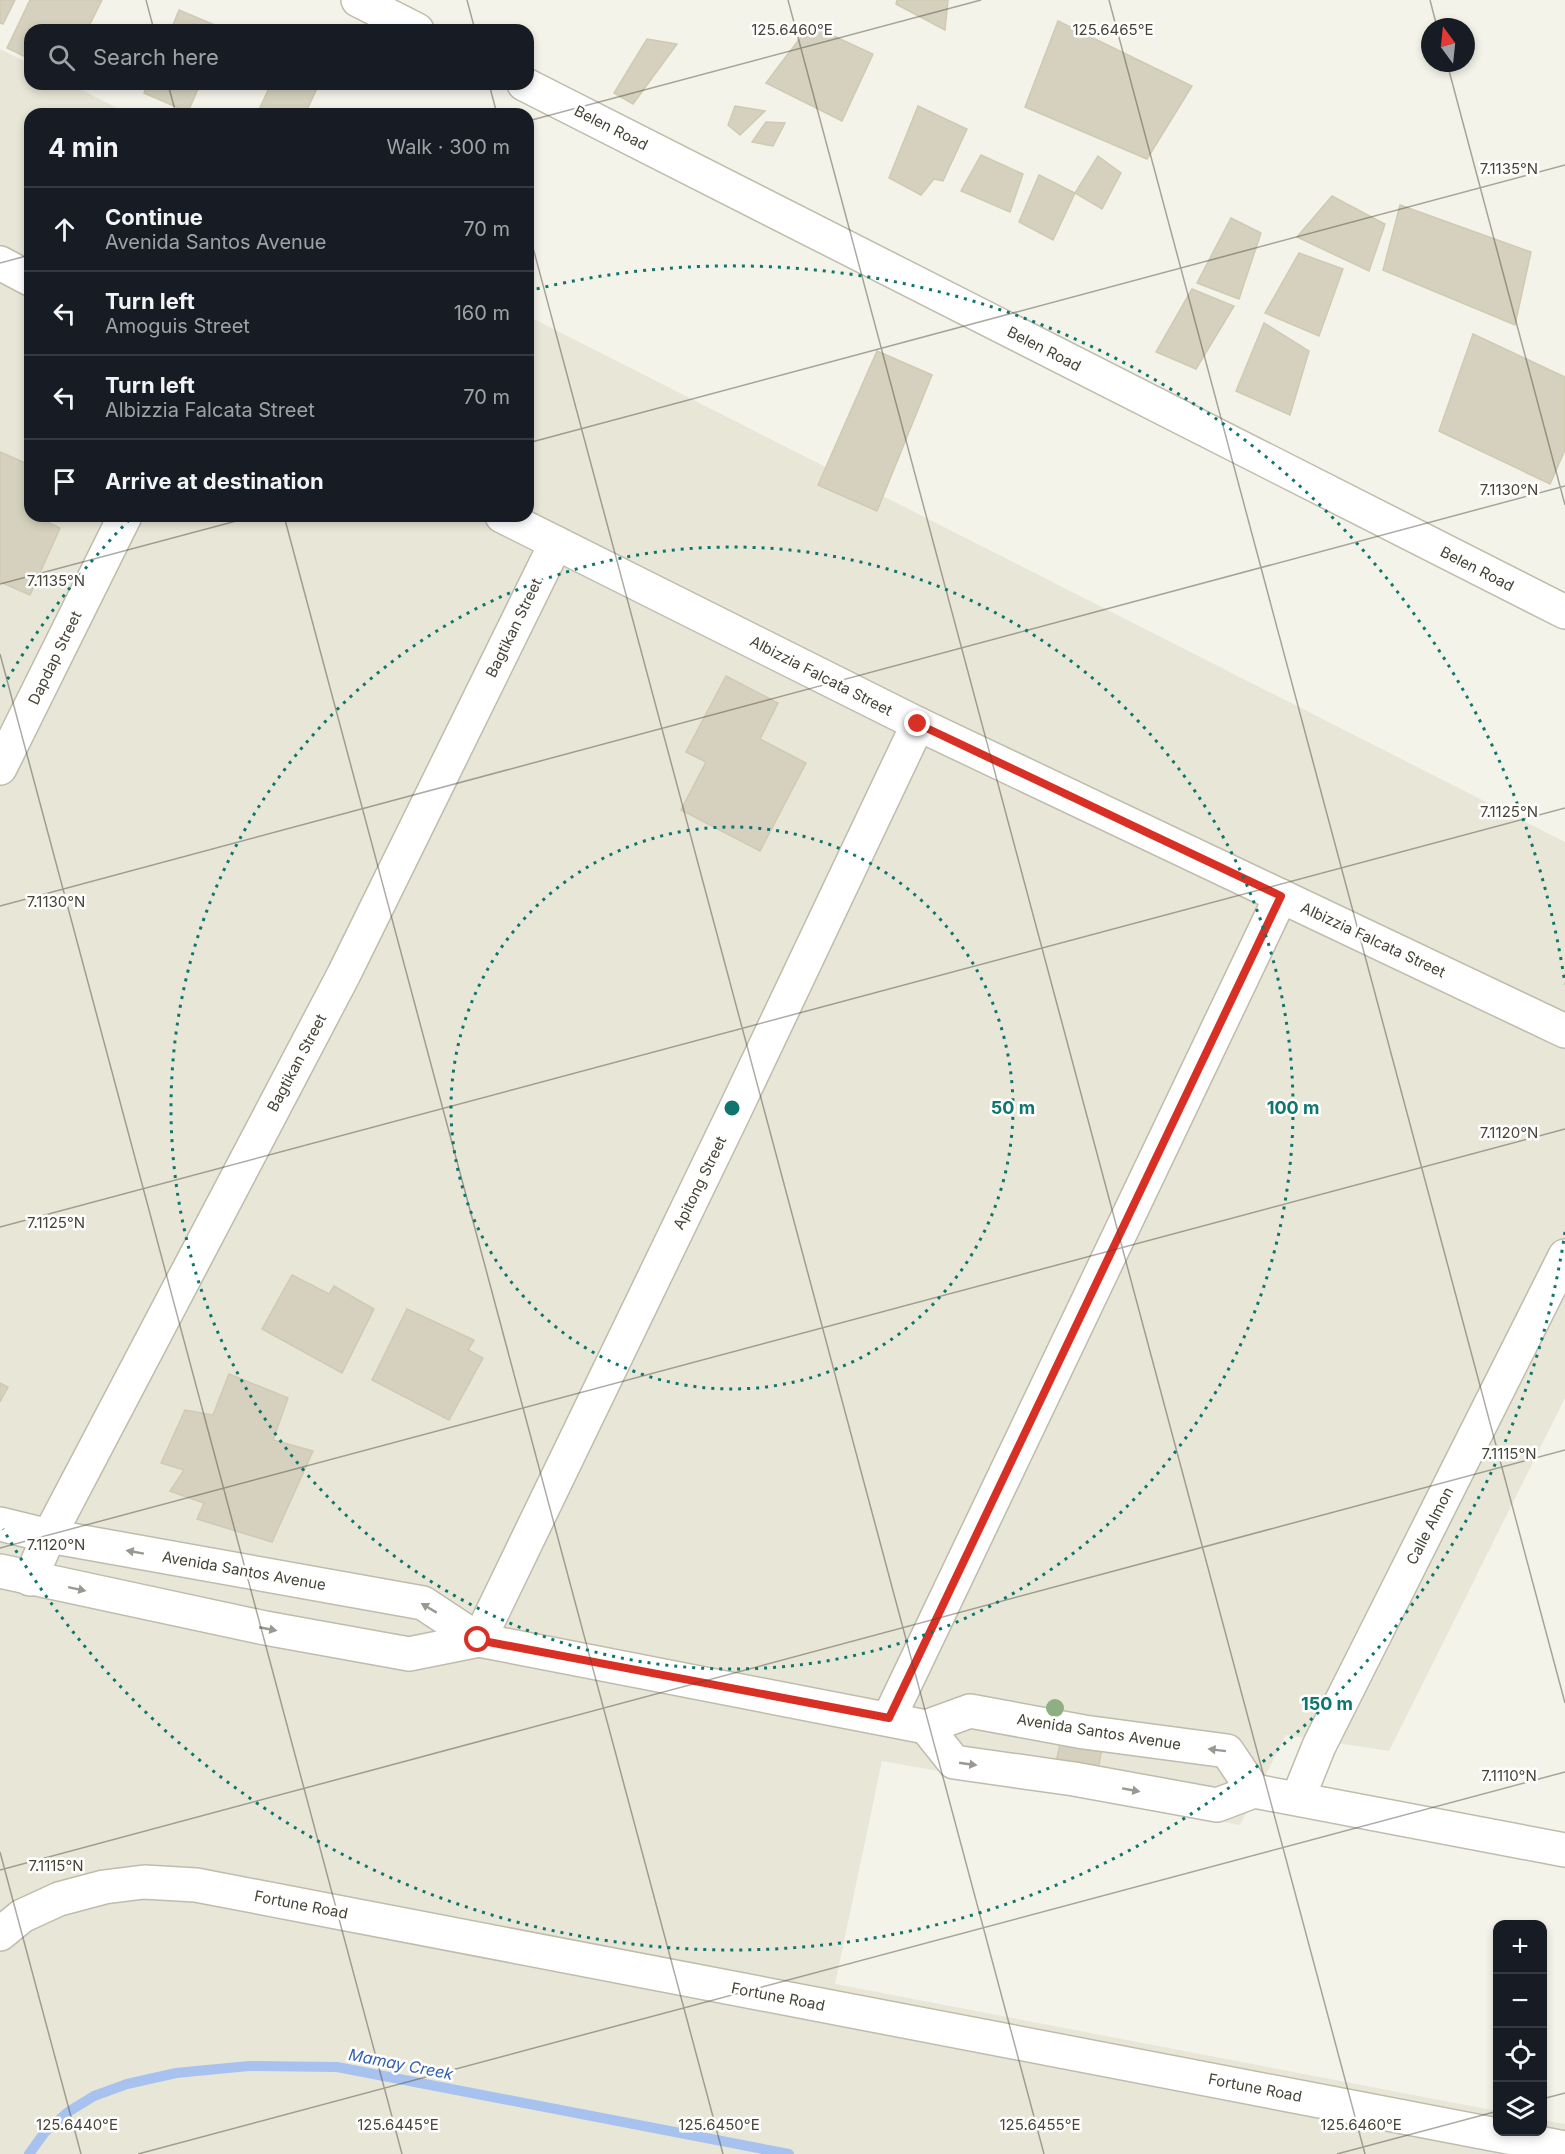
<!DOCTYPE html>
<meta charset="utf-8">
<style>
:root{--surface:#171b24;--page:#242831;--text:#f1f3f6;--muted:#9ea1a6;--line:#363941}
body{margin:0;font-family:Inter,sans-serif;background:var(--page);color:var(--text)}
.controls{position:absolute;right:18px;bottom:18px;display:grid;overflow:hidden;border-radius:12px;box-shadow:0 3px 9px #0003}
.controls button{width:54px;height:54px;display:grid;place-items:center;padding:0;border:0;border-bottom:2px solid var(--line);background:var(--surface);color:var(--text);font:30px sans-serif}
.compass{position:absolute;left:1421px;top:18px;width:54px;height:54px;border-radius:50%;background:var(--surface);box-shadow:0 3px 9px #0003;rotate:345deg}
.stop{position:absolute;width:18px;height:18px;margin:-14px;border:4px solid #d93025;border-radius:50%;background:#fff}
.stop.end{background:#d93025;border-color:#fff;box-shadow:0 2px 6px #0008}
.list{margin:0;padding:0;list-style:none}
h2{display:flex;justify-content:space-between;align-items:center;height:78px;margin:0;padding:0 24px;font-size:26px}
h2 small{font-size:20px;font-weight:400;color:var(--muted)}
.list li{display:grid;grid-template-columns:39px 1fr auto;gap:18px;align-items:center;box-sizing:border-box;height:84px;padding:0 24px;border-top:2px solid var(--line)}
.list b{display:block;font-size:22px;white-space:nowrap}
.list p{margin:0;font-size:20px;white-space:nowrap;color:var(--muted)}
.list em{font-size:20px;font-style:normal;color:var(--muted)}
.icon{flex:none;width:33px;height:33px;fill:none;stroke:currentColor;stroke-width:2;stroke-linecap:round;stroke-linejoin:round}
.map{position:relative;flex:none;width:1565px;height:2154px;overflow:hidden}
.search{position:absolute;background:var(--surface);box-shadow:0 3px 9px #0003;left:24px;top:24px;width:510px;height:66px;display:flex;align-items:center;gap:15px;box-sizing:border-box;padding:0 21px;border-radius:18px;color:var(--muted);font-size:22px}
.panel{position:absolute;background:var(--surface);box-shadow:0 3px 9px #0003;left:24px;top:108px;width:510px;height:414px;border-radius:18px}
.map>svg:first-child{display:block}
.residential{fill:#e8e6d7}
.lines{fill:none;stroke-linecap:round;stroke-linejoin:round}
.stream{stroke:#a7c2ee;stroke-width:10}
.building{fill:#d5d1be;stroke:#d0cab2;stroke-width:1.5}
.minor-casing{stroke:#bfbcab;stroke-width:36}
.minor{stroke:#fff;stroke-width:33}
.tree{fill:#8daf81}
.oneway{fill:#9a9891}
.route{stroke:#d93025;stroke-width:8}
.ticks{fill:none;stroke:#474437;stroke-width:1.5;stroke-opacity:0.45}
.ring{fill:none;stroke:#0f766e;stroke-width:3;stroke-dasharray:3 6}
.labels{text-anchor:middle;stroke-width:5;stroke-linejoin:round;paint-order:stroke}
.street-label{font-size:15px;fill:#474437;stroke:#fff}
.water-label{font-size:16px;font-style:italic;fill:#3361b0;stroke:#fff}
.ticks-label{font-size:15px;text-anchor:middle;fill:#474437;stroke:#fff;stroke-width:5;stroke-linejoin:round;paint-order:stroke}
.centre{fill:#0f766e;stroke:#fff;stroke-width:3}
.ring-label{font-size:18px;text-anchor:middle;font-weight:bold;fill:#0f766e;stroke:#fff;stroke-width:5;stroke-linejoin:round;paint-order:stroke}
</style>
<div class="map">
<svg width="1565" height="2154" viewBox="0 0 1565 2154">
<rect width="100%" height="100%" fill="#f4f3e9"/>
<polygon class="residential" points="0,49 30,64 30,84 70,84 129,114 30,114 30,516 528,516 528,316 1565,842 1565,1398 1389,1751 1286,1735 1240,1825 882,1761 835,1984 1497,2111 1498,2132 1542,2132 1543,2120 1565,2124 1565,2154 0,2154"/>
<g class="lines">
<polyline class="stream" points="29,2154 45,2132 68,2112 94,2096 127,2084 176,2073 249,2066 337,2067 789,2154"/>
</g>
<g class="building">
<polygon points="0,0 15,0 3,24 0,23"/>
<polygon points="30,0 102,0 87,30 30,30 30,59 7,48"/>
<polygon points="897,0 948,0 945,30 896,4"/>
<polygon points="179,10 224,29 171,30"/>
<polygon points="1058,21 1192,86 1147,159 1025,107"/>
<polygon points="810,25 873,54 842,121 766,83"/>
<polygon points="647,39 677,44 633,104 614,93"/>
<polygon points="147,84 200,84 188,112 144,93"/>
<polygon points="271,84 319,84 305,114 257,114"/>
<polygon points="735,106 765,111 740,135 728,125"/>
<polygon points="918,106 967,129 943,181 934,179 921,195 889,178"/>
<polygon points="766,122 785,123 773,146 752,142"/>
<polygon points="981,155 1023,174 1010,212 961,191"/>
<polygon points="1098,156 1121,173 1102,209 1075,193"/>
<polygon points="1039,175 1075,193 1053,240 1019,222"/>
<polygon points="1332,196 1385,224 1369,271 1297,237"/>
<polygon points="1400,205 1531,252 1515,325 1383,270"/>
<polygon points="1231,218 1261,233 1239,299 1197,283"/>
<polygon points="1299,253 1343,269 1319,336 1265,313"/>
<polygon points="1192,289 1234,306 1196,369 1156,352"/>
<polygon points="1264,323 1309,351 1290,415 1236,391"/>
<polygon points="1473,334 1565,377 1565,450 1550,484 1439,431"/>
<polygon points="877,351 932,375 877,511 818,485"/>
<polygon points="0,452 30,465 30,516 40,516 39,518 60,528 30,595 0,582"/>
<polygon points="726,676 778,703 760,739 806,763 760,851 681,810 706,762 686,752"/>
<polygon points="292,1275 329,1294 334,1286 374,1309 342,1373 262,1329"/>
<polygon points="407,1309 474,1340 468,1350 483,1358 449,1420 372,1380"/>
<polygon points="229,1374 288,1398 273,1440 313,1451 272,1542 197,1519 204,1503 170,1491 184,1470 161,1463 185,1410 213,1415"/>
<polygon points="0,1383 8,1387 0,1402"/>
<polygon points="1061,1740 1102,1748 1098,1770 1056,1762"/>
</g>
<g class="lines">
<g class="minor-casing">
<g id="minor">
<polyline points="358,0 417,30"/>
<polyline points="524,84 1565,612"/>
<polyline points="0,263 30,279"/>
<polyline points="502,516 918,724 1565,1031"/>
<polyline points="0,768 125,516"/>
<polyline points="0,1524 49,1536 423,1603 479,1640 926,1727 970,1711 1084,1732 1227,1751 1254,1791"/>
<polyline points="0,1571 265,1628 409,1654 479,1640"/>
<polyline points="30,1579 49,1536 344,974 556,543"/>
<polyline points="479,1640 735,1110 918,724"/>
<polyline points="889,1718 1281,896"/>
<polyline points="926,1727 954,1762 1074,1779 1217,1805 1254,1791 1565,1850"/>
<polyline points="1298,1798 1319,1746 1565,1256"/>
<polyline points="0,1934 22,1916 59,1899 104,1887 144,1882 196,1885 1565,2148"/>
</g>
</g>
<use href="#minor" class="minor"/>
</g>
<circle class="tree" cx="1055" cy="1708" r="9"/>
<defs><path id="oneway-solid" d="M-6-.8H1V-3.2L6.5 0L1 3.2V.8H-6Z" transform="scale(1.5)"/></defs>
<g class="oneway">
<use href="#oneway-solid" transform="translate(135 1552) rotate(-170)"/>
<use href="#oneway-solid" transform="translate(77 1589) rotate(12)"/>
<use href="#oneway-solid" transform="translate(429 1608) rotate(-149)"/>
<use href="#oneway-solid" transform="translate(268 1629) rotate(11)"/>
<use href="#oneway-solid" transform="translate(1217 1750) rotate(-173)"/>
<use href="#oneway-solid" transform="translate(968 1764) rotate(8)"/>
<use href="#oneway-solid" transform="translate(1131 1790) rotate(10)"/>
</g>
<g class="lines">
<polyline class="route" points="478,1640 889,1718 1281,896 918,724"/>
</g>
<path class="ticks" d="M146,0l8,30M467,0l8,30M788,0l577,2154M1109,0l456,1703M1430,0l7,27M1447,63l118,442M168,84l8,30M489,84l8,30M528,121l453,-121M528,229l516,1925M0,263l30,-8M528,443l1037,-278M284,516l439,1638M0,584l255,-68M0,654l402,1500M0,906l1565,-420M0,1227l1565,-419M0,1548l1565,-419M0,1852l81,302M0,1870l1565,-420M1542,2099l23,-6M138,2154l1427,-382M1337,2154l161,-43"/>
<g class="ring">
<circle cx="732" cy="1108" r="281"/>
<circle cx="732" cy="1108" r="561"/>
<path d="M1565 1232A842 842 0 0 1 3 1529M3 687A842 842 0 0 1 131 518M528 291A842 842 0 0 1 1565 984"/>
</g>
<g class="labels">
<g class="street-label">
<text transform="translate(611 128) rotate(27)" y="5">Belen Road</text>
<text transform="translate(1044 349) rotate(27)" y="5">Belen Road</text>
<text transform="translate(1477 569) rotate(27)" y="5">Belen Road</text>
<text transform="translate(514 628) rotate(-64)" y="5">Bagtikan Street</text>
<text transform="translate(55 658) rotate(-64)" y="5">Dapdap Street</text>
<text transform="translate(821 676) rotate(27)" y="5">Albizzia Falcata Street</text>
<text transform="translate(1373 940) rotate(25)" y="5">Albizzia Falcata Street</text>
<text transform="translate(297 1063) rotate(-62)" y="5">Bagtikan Street</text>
<text transform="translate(700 1183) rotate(-64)" y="5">Apitong Street</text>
<text transform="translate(1430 1526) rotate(-63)" y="5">Calle Almon</text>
<text transform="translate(244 1571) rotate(10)" y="5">Avenida Santos Avenue</text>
<text transform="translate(1099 1732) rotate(9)" y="5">Avenida Santos Avenue</text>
<text transform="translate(301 1905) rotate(11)" y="5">Fortune Road</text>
<text transform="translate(778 1997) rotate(11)" y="5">Fortune Road</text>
<text transform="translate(1255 2088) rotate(11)" y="5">Fortune Road</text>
</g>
<g class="water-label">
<text transform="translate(401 2064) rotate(11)" y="6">Mamay Creek</text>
</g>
</g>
<g class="ticks-label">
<text x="792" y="35">125.6460°E</text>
<text x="1113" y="35">125.6465°E</text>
<text x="1509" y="174">7.1135°N</text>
<text x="1509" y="495">7.1130°N</text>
<text x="56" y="586">7.1135°N</text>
<text x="1509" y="817">7.1125°N</text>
<text x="56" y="907">7.1130°N</text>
<text x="1509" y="1138">7.1120°N</text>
<text x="56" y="1228">7.1125°N</text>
<text x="1509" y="1459">7.1115°N</text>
<text x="56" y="1550">7.1120°N</text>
<text x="1509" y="1781">7.1110°N</text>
<text x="56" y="1871">7.1115°N</text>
<text x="77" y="2130">125.6440°E</text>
<text x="398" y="2130">125.6445°E</text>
<text x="719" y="2130">125.6450°E</text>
<text x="1040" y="2130">125.6455°E</text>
<text x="1361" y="2130">125.6460°E</text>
</g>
<circle cx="732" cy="1108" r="9" class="centre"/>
<g class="ring-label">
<text x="1013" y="1114">50 m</text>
<text x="1293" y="1114">100 m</text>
<text x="1327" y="1710">150 m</text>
</g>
</svg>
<div class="controls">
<button>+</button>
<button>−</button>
<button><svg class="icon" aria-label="locate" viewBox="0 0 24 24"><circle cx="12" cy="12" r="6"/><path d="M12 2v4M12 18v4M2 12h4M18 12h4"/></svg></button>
<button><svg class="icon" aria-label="layers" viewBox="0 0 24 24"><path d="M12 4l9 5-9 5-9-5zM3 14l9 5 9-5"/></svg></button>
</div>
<svg class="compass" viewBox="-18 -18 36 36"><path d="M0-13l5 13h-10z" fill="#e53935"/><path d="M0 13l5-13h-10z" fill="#9ea1a6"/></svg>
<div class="stop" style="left:478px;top:1640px"></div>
<div class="stop end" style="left:918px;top:724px"></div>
<div class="search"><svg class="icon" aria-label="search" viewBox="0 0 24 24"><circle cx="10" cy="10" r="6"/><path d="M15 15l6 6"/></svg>Search here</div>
<section class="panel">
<h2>4 min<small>Walk · 300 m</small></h2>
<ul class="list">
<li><svg class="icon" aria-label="ahead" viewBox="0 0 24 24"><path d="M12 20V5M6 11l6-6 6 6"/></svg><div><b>Continue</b><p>Avenida Santos Avenue</p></div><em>70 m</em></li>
<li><svg class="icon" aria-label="left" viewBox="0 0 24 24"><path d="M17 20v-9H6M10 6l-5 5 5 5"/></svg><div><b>Turn left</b><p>Amoguis Street</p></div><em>160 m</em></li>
<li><svg class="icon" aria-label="left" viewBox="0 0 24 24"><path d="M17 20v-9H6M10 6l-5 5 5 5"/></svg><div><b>Turn left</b><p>Albizzia Falcata Street</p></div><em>70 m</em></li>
<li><svg class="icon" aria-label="arrive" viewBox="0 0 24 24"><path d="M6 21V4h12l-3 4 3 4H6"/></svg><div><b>Arrive at destination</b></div></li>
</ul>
</section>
</div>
